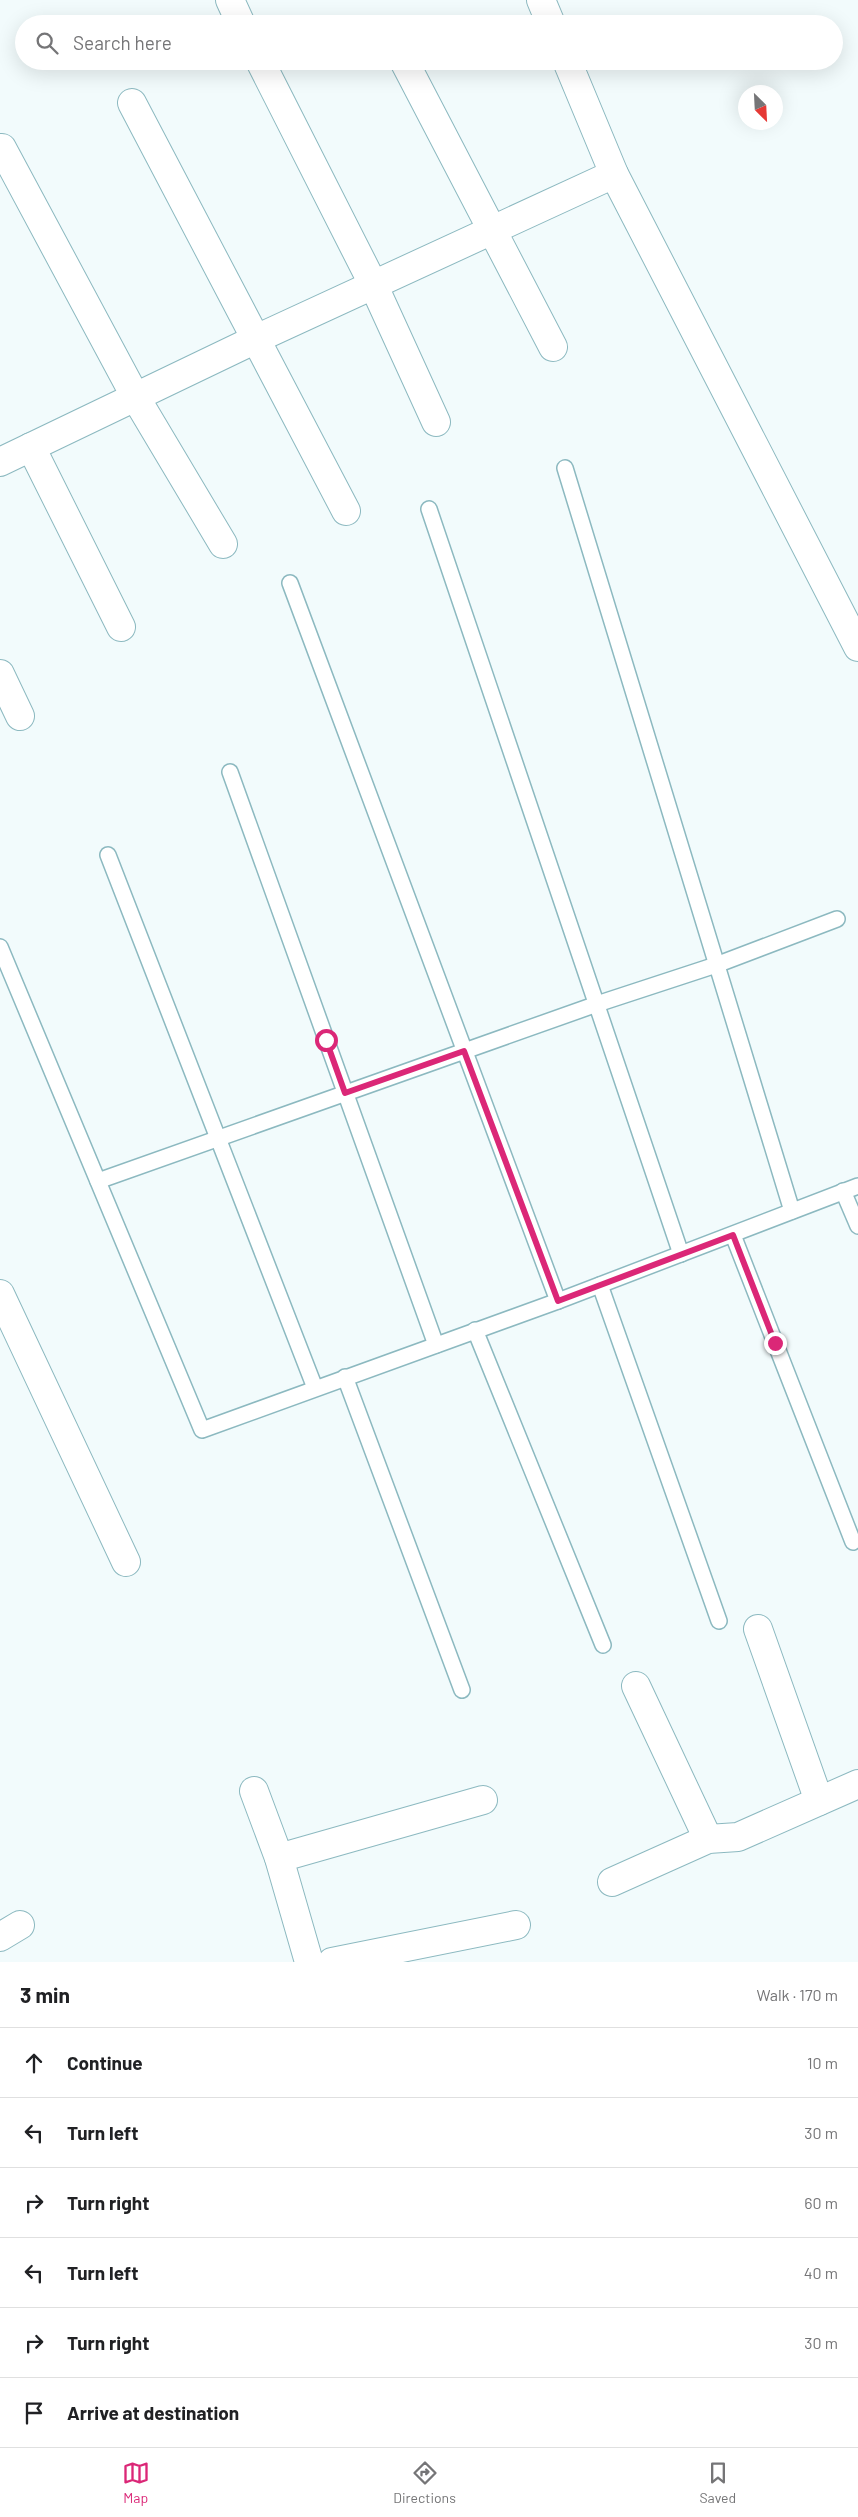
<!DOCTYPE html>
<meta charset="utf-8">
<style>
:root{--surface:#fff;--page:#f6f6f6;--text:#202124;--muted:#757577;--line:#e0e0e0;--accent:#db2777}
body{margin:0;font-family:Barlow,sans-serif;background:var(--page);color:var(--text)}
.compass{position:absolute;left:738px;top:85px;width:45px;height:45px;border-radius:50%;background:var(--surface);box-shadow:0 5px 20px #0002;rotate:156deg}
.stop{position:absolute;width:15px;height:15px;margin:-11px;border:4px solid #db2777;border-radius:50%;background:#fff}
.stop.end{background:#db2777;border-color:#fff;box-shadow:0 1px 5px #0008}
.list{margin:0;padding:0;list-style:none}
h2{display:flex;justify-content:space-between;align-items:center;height:65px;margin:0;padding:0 20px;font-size:21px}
h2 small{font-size:16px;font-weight:400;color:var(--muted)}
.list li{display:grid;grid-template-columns:32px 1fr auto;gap:15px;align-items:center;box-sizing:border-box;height:70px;padding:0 20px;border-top:1px solid var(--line)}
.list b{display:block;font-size:19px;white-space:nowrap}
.list em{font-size:16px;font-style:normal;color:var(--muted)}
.icon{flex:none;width:28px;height:28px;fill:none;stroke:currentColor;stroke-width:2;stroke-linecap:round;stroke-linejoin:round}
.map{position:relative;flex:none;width:858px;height:1962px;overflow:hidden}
.search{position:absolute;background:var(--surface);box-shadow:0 5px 20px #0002;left:15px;right:15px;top:15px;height:55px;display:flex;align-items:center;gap:12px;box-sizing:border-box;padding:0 18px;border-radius:28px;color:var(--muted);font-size:19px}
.sheet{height:485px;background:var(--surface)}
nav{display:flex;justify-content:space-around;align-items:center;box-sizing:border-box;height:70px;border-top:1px solid var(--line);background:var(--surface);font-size:14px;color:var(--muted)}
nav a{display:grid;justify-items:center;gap:2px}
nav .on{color:var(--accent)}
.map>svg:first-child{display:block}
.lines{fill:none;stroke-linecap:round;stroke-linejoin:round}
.lane-casing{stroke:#8cb9c0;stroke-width:18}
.street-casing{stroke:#8cb9c0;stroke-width:30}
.lane{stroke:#fff;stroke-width:15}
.street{stroke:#fff;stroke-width:28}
.route{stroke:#db2777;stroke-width:6}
</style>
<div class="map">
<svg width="858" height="1962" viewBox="0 0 858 1962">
<rect width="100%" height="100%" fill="#f2fbfc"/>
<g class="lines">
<g class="lane-casing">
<g id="lane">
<polyline points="565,468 792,1211"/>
<polyline points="429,509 681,1254"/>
<polyline points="290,583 558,1301"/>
<polyline points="230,772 436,1345"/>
<polyline points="108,855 315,1388"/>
<polyline points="0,947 202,1430 558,1301 858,1186"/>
<polyline points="98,1181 597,1004 716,965 837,919"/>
<polyline points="843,1191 858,1226"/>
<polyline points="733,1235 853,1542"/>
<polyline points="600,1285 719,1621"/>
<polyline points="475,1330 603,1645"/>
<polyline points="345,1377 462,1690"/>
</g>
</g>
<g class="street-casing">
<g id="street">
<polyline points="230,0 241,24"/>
<polyline points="541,0 551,24"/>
<polyline points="260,61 373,284 436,422"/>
<polyline points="404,61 553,347"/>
<polyline points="567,61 614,174 858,647"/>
<polyline points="132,103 346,511"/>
<polyline points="2,148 136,398 223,544"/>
<polyline points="31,447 121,627"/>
<polyline points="0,462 256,339 614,174"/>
<polyline points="0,674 20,716"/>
<polyline points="0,1294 126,1562"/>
<polyline points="758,1629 819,1801"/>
<polyline points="636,1686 708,1839"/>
<polyline points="254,1791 279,1858 309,1962"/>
<polyline points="279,1858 483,1800"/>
<polyline points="612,1882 708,1839 738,1837 858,1784"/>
<polyline points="0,1937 20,1925"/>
<polyline points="332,1962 516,1925"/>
</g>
</g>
<use href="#lane" class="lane"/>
<use href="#street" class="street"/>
</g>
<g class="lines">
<polyline class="route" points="326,1040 345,1093 464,1051 558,1301 733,1235 775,1343"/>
</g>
</svg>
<svg class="compass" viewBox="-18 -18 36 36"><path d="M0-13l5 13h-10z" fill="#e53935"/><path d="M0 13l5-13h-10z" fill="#757577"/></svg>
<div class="stop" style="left:326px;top:1040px"></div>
<div class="stop end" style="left:775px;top:1343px"></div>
<div class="search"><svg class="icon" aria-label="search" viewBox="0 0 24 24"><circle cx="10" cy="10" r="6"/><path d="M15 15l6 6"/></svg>Search here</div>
</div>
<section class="sheet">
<h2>3 min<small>Walk · 170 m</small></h2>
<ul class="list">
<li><svg class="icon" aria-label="ahead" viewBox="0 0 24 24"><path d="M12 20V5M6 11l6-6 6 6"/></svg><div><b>Continue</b></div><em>10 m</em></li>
<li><svg class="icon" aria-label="left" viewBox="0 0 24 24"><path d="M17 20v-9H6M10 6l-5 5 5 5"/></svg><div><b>Turn left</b></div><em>30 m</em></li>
<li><svg class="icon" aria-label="right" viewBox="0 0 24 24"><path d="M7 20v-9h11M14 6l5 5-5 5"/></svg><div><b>Turn right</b></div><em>60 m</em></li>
<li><svg class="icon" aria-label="left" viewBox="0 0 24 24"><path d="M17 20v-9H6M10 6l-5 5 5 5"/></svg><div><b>Turn left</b></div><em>40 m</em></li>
<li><svg class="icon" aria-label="right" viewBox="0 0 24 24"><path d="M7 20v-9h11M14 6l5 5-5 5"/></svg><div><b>Turn right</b></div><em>30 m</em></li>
<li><svg class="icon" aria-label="arrive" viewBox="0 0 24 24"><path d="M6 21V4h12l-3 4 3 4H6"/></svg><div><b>Arrive at destination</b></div></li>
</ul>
</section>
<nav>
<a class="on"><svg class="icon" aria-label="map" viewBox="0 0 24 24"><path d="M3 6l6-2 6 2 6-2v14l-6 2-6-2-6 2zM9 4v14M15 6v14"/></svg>Map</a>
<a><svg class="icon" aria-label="directions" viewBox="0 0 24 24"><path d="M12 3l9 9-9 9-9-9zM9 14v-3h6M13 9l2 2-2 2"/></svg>Directions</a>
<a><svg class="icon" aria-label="saved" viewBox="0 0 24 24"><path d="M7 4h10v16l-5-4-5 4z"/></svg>Saved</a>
</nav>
